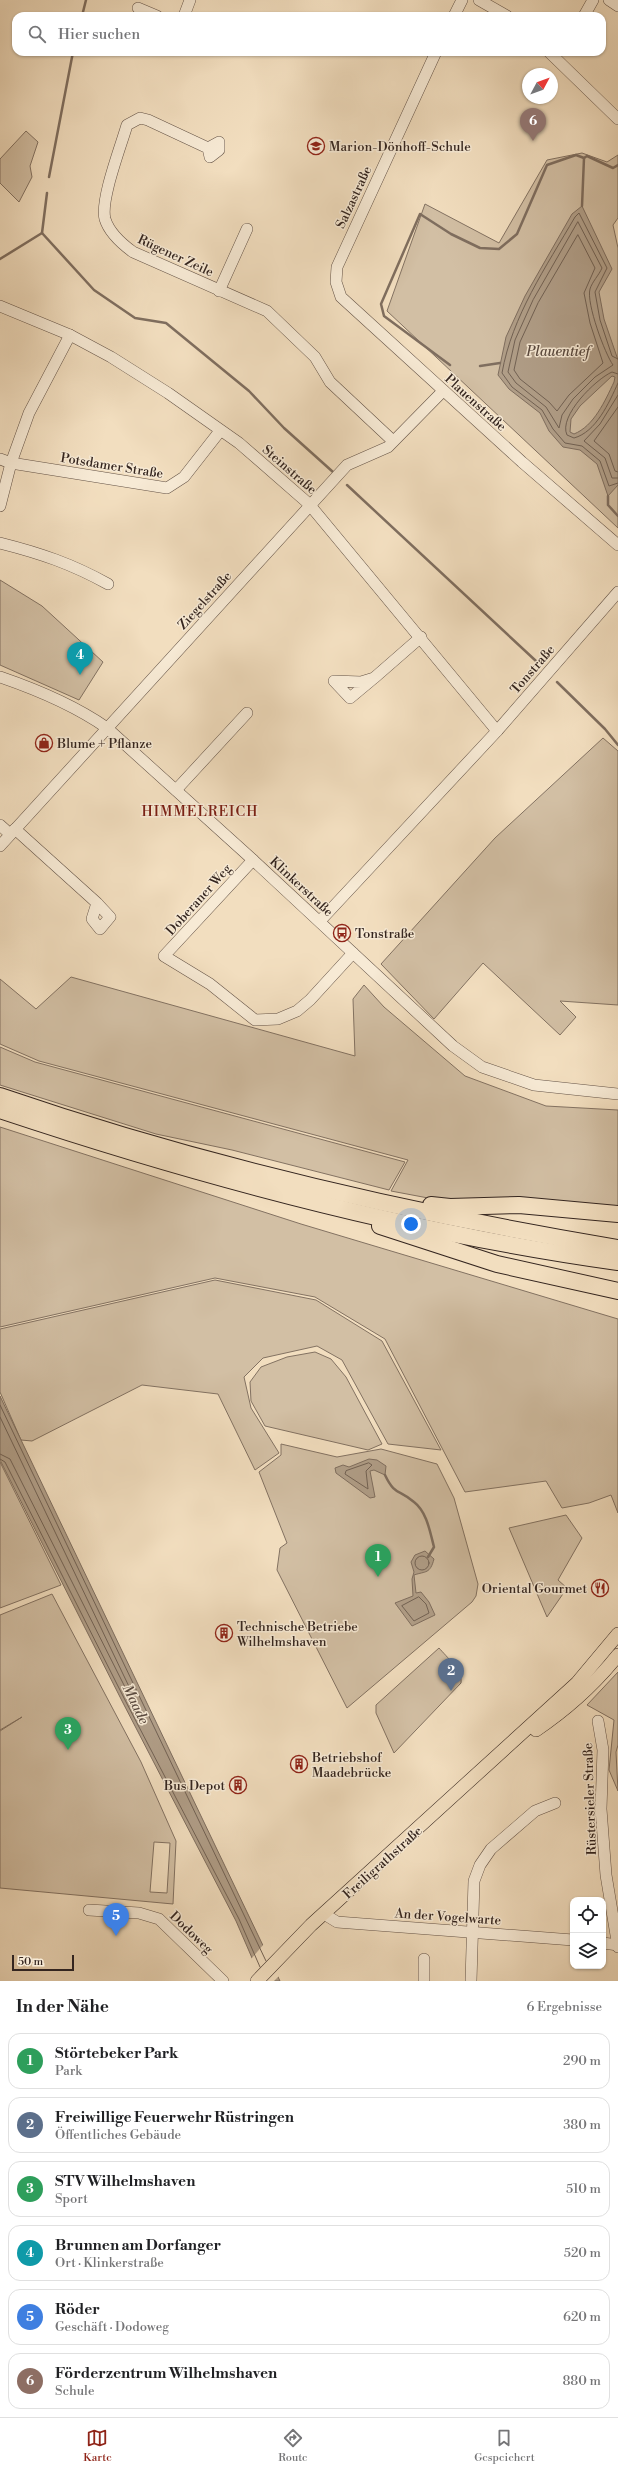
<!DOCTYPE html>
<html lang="de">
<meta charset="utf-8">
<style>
:root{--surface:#fff;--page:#f6f6f6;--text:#202124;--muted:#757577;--line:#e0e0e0;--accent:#8f2418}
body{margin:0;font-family:"Libre Bodoni",serif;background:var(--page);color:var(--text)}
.controls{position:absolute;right:12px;bottom:12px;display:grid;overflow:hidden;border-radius:8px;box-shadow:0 1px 3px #0004}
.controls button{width:36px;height:36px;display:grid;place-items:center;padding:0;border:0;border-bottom:1px solid var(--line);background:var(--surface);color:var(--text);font:20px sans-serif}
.compass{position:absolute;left:522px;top:68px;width:36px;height:36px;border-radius:50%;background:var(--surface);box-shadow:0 1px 3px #0004;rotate:49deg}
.scale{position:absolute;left:12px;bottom:10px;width:62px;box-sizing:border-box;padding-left:4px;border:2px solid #34251f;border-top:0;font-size:11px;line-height:14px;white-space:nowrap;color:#34251f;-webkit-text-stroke:3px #f7ead5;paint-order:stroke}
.you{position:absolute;left:411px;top:1224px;width:14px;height:14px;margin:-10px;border:3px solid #fff;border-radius:50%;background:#1a73e8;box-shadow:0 0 0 6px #1a73e833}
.badge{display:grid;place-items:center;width:26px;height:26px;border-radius:50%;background:var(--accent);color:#fff;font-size:13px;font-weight:700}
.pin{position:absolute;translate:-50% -33px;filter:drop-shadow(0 1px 2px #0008)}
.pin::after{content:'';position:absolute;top:21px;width:14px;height:12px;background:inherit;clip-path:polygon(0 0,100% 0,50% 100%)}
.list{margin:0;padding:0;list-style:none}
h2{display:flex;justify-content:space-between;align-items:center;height:52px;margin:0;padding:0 16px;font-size:17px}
h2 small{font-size:13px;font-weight:400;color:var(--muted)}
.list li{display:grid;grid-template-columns:26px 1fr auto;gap:12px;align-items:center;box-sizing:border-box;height:56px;margin:0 8px 8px;padding:0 8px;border:1px solid var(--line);border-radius:12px}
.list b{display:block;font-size:15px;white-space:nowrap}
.list p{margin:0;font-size:13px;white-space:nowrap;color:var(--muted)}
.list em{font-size:13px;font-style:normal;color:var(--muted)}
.icon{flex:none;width:22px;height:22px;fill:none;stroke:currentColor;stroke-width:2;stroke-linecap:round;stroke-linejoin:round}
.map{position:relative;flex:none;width:618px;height:1981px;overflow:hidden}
.search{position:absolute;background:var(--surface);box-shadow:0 1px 3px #0004;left:12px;right:12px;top:12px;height:44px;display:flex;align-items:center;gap:10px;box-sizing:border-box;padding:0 14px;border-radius:12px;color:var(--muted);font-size:15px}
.sheet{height:436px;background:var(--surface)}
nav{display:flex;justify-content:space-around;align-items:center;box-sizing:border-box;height:56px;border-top:1px solid var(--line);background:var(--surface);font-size:11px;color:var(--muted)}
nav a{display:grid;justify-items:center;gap:2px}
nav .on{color:var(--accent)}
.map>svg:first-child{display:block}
.green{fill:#d2bfa4;stroke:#837262;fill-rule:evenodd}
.water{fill:#b19f89;stroke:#7f6e5f;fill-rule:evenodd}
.pier{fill:#f2debf}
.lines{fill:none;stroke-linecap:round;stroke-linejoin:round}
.shore{stroke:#726254;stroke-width:1}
.stream{stroke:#7f6e5f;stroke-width:2.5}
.minor-casing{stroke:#645347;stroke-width:12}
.major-casing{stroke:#34251f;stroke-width:14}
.highway-casing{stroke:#34251f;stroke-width:18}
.minor{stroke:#f7ead5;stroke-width:11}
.major{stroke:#f2debf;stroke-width:13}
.highway{stroke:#f2debf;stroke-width:16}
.labels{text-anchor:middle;stroke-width:3;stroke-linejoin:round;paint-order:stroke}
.poi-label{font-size:13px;fill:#34251f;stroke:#f7ead5;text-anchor:start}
.street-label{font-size:13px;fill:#34251f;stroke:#f7ead5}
.water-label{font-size:14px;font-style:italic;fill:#5a4a3f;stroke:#f7ead5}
.neighbourhood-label{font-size:14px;letter-spacing:1px;fill:#7a1f14;stroke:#f7ead5}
</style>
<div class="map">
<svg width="618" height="1981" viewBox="0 0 618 1981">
<rect width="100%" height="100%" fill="#f2debf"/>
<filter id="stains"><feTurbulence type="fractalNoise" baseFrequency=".005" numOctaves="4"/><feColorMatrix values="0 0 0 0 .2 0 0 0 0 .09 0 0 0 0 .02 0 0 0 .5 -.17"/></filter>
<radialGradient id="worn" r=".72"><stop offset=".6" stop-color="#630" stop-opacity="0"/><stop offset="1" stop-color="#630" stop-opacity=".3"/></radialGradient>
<g class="green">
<polygon points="26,131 38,142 30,166 32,177 19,202 0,183 0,159"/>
<polygon points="582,153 607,162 618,155 618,218 613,225 618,248 618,528 387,311 425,204 499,243 547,160"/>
<polygon points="0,580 42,606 103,662 79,700 0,665"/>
<polygon points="603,738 618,751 618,1005 560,1001 576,1017 560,1035 483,963 434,1019 381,964 495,838"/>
<polygon points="71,977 355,1056 353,999 364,985 384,1007 465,1076 546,1106 618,1110 618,1210 444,1201 391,1191 408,1160 39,1061 0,1044 0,979 36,1009"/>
<polygon points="0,1047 35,1062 405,1162 389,1190 232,1150 156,1134 0,1085"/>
<polygon points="0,1127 301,1224 618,1319 618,1513 611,1495 589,1503 562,1508 546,1481 465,1492 385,1339 315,1297 215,1278 0,1327"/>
<polygon points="215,1280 316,1300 382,1341 441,1450 388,1444 342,1360 317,1346 263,1358 244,1377 251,1408 279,1453 255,1470 218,1394 142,1385 32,1441 21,1440 0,1392 0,1329"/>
<polygon points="315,1352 331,1359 346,1377 382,1444 368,1450 265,1426 251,1401 250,1382 261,1367 287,1357"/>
<polygon points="281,1444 337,1457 381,1449 437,1464 454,1498 478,1584 476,1596 472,1602 347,1708 277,1570 280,1548 287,1543 259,1472 281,1455"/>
<polygon points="0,1462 61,1585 0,1608"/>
<polygon points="566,1515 582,1538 558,1580 567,1588 547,1617 509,1528"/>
<path d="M52,1594l89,168 35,79 -3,63 -173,-16v-157l22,-14 -22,13v-115zM154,1842l16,1 -3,50 -17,-1z"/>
<path d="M439,1648c7,8 24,24 22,35l-67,70 -18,-40v-8z"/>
<polygon points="618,1672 618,1745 616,1752 618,1791 609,1770 614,1720 587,1705"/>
</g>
<g class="water">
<path d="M582,206l30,63 -13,23 5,27 14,41v125l-10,11 -11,-32 -17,-14 -17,-3 -14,-16 -9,-18 -31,-24 -11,-14 8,-38 19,-41 47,-82zM612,376l3,1 -1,5c-9,19 -20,44 -40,52l-4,-2 1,-13 9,-13z"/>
<polygon points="0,1396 280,1981 262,1981 236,1921 122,1701 0,1460"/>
<polygon points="369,1459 377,1460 386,1466 385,1475 374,1470 370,1471 375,1497 370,1498 336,1473 335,1468 343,1465 349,1467"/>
<path d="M425,1551l9,8c-4,15 -8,12 -20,16l2,18 5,-1 8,10 6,13 -23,11 -17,-23 18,-7 -1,-17 2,-7 -3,-10 4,-7z"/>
</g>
<polygon class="pier" points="264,1944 279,1976 274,1981 260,1981 251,1959"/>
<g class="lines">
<g class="shore">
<path d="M578,222l24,46c-3,7 -10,14 -12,21 -4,14 15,65 23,76l-18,12 -22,22 -11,16 -3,13 -13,-21 -30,-24 -8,-11 7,-32 18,-40z"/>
<polygon points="578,235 595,268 584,293 590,323 603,363 569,395 557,411 549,402 520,379 514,370 520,342 538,303"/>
<path d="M618,359l-6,-3 -12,-36 -5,-28 12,-24 -28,-55 -4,4c-29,50 -63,99 -73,156l10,14 30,23 11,19 12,14 17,3 18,15 9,25 9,-3"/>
<path d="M618,374l-6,-2c-16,7 -54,44 -45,63l7,3c22,-6 35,-35 44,-55"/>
<polyline points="618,395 600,424 584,441 605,458 612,478 618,478"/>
<polyline points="618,407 594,441 609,454 615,471 618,472"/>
<polyline points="0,1405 266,1961"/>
<polyline points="0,1417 134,1697 133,1699 130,1697 10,1459 0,1454"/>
<polyline points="0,1459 5,1462 125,1700 239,1919 260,1967"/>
<polygon points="369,1463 372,1465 366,1471 368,1489 345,1474 346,1471"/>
<circle cx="422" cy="1563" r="7"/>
<polygon points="419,1597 426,1604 429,1613 414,1621 402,1606"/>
</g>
<g class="stream">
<polyline points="82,16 86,0"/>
<polyline points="584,158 587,156 613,168 618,165"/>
<polyline points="49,177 73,52"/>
<polyline points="42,233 94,290 135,318 166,323 249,391 284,428 333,472"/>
<polyline points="0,259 42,233 47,193"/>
<polyline points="450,365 384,316 381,304 420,214 451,234 480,248 499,249 517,234 547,165 576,155 584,158 582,206"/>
<polyline points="480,366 500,363"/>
<polyline points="347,485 536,661"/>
<polyline points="608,496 608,505 618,516"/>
<polyline points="557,682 605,729 618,745"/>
<path d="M385,1475c10,21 14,14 29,27 13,10 16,30 20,45l-6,10"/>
</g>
<g class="minor-casing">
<g id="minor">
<polyline points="479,0 507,16"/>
<polyline points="609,0 618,6"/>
<polyline points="138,8 157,16"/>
<polyline points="184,16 190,0"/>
<polyline points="454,16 462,0"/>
<polyline points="584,16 593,0"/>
<polyline points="436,52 337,267 336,282 341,297 522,462 618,545"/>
<polyline points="549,52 618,119"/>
<path d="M208,148l11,-6v8l-9,7 -2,-9 -60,-28 -8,-2 -13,7c-6,21 -27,75 -22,94 4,13 17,25 28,33l134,59 48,46 15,25 63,59"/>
<polyline points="219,291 247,229"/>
<polyline points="0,306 70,335 111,357 168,393 239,443 309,504 497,731"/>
<polyline points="0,459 11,463 167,488 184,477 220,431"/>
<polyline points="0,506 11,463 29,413 70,335"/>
<path d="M0,543c40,10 72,21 108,41"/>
<path d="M0,677c38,13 74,28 107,51l146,132 200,186 29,21 52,18 84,9"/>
<polyline points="374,678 350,698 334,681 361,682 374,678 421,637"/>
<polyline points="176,790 247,713"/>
<polyline points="0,825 10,834"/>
<polyline points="15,829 97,903 110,917 100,929 92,919 97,903"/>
<polyline points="0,846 347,465 388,447 443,391"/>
<polyline points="253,860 164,956 210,984 255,1020 278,1019 297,1011 310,1000 353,953"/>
<polyline points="320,921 497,731 618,592"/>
<polyline points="598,1721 603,1750 601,1809 606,1875 618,1947"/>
<polyline points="89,1910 139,1913 159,1919 223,1981"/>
<polyline points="324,1914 337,1922 573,1940"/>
<polyline points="603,1943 618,1945"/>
<polyline points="424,1981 424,1959"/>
<polyline points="471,1981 474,1881 480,1865 491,1849 535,1811 555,1803"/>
</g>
</g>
<g class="major-casing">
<g id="major">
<path d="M536,1730c31,-21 58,-45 82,-75"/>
<polyline points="257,1981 311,1925 577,1683 618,1634"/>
</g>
</g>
<g class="highway-casing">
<g id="highway">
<path d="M0,1096c201,69 408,117 618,152"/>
<path d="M0,1110c201,67 408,123 618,152"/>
<polyline points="431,1205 450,1207 519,1205 618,1214"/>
<polyline points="380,1226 497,1264 618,1291"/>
</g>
</g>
<use href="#minor" class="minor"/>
<use href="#major" class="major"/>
<use href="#highway" class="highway"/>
</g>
<defs>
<g id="school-ring" transform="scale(0.9)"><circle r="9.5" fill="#f7ead5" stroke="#8f2418" stroke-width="1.5"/><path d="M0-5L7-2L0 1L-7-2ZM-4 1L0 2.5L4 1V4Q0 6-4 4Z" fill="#8f2418"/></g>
<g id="shop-ring" transform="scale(0.9)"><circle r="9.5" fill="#f7ead5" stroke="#8f2418" stroke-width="1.5"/><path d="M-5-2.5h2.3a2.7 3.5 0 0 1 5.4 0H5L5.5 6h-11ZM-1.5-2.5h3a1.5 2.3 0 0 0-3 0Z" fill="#8f2418"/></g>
<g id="bus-ring" transform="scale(0.9)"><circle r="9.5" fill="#f7ead5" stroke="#8f2418" stroke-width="1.5"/><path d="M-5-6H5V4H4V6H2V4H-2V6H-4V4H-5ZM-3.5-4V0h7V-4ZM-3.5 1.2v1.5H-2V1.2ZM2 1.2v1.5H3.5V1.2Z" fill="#8f2418"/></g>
<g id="restaurant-ring" transform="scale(0.9)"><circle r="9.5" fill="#f7ead5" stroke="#8f2418" stroke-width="1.5"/><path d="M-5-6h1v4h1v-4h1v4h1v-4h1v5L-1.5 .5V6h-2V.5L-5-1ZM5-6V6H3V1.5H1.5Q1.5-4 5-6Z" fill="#8f2418"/></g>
<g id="building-ring" transform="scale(0.9)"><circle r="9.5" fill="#f7ead5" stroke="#8f2418" stroke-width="1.5"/><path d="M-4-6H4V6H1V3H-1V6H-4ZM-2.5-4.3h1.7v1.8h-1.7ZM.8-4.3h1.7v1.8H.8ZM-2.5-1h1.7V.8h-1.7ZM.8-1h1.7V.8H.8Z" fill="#8f2418"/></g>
</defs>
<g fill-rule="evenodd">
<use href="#school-ring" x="316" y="146"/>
<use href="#shop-ring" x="44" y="743"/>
<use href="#bus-ring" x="342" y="933"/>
<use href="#restaurant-ring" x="600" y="1588"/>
<use href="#building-ring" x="224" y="1633"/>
<use href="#building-ring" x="299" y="1764"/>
<use href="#building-ring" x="238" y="1785"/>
</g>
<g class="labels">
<g class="poi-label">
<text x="329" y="151">Marion-Dönhoff-Schule</text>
<text x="57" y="748">Blume + Pflanze</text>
<text x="355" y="938">Tonstraße</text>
<text x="587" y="1593" text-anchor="end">Oriental Gourmet</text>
<text x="237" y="1631">Technische Betriebe<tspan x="237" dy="15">Wilhelmshaven</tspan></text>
<text x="312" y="1762">Betriebshof<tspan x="312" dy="15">Maadebrücke</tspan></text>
<text x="225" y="1790" text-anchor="end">Bus Depot</text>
</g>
<g class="street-label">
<text transform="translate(353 197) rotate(-65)" y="5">Salzastraße</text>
<text transform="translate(176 255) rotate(25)" y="5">Rügener Zeile</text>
<text transform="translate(476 402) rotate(42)" y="5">Plauenstraße</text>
<text transform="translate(112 465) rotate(9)" y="5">Potsdamer Straße</text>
<text transform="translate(290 469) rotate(41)" y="5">Steinstraße</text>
<text transform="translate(204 600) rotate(-48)" y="5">Ziegelstraße</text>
<text transform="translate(532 669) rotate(-49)" y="5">Tonstraße</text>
<text transform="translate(302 886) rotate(43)" y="5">Klinkerstraße</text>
<text transform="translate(198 899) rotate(-48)" y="5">Doberaner Weg</text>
<text transform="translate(589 1799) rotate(-92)" y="5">Rüstersieler Straße</text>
<text transform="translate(382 1862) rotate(-42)" y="5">Freiligrathstraße</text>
<text transform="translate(448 1916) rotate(4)" y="5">An der Vogelwarte</text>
<text transform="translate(192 1932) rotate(44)" y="5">Dodoweg</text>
</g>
<g class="water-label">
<text x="558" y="356">Plauentief</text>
<text transform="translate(136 1704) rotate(64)" y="5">Maade</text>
</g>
<g class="neighbourhood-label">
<text x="200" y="816">HIMMELREICH</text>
</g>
</g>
<rect width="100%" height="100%" filter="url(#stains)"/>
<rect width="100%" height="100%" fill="url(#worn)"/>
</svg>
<div class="controls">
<button><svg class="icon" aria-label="locate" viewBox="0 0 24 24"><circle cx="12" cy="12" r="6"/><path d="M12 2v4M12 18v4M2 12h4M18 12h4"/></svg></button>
<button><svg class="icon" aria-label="layers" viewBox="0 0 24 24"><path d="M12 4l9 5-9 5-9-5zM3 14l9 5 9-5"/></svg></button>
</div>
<svg class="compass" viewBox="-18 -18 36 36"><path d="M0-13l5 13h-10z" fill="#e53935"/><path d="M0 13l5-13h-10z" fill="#757577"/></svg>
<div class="scale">50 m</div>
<div class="you"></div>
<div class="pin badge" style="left:378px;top:1577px;background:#2e9e5b">1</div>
<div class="pin badge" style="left:451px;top:1691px;background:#5c6f8a">2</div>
<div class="pin badge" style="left:68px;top:1750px;background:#2e9e5b">3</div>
<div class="pin badge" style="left:80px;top:675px;background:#0f9aa8">4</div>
<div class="pin badge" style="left:116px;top:1936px;background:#3f7fe0">5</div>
<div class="pin badge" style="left:533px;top:141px;background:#8d6e63">6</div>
<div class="search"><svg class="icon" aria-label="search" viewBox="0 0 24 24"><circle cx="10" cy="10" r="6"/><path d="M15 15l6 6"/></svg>Hier suchen</div>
</div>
<section class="sheet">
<h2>In der Nähe<small>6 Ergebnisse</small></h2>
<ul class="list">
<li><span class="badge" style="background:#2e9e5b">1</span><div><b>Störtebeker Park</b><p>Park</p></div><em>290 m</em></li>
<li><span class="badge" style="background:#5c6f8a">2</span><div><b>Freiwillige Feuerwehr Rüstringen</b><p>Öffentliches Gebäude</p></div><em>380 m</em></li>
<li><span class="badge" style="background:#2e9e5b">3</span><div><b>STV Wilhelmshaven</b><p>Sport</p></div><em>510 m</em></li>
<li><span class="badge" style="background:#0f9aa8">4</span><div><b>Brunnen am Dorfanger</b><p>Ort · Klinkerstraße</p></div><em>520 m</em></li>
<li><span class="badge" style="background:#3f7fe0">5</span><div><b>Röder</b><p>Geschäft · Dodoweg</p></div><em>620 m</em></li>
<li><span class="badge" style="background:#8d6e63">6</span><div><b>Förderzentrum Wilhelmshaven</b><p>Schule</p></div><em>880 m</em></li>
</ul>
</section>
<nav>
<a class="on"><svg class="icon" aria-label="map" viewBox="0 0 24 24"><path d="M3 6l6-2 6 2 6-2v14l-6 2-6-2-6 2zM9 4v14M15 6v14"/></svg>Karte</a>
<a><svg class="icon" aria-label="directions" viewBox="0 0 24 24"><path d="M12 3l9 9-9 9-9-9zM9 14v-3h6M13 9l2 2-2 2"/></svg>Route</a>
<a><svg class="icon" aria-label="saved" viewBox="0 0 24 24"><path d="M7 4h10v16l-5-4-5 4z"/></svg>Gespeichert</a>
</nav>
